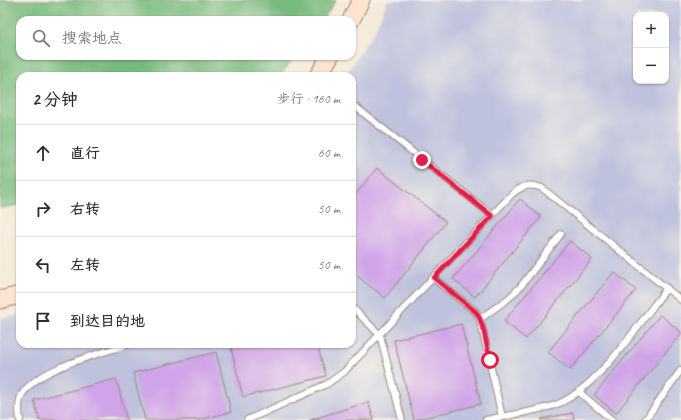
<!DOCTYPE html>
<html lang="zh">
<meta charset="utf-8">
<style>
:root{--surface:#fff;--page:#f7f7f7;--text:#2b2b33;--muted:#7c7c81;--line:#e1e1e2}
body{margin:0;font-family:Caveat,"LXGW WenKai TC",sans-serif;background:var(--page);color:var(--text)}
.controls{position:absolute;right:12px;top:12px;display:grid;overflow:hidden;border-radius:8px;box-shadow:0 1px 3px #0004}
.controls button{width:36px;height:36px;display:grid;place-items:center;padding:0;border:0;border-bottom:1px solid var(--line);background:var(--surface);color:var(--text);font:20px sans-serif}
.stop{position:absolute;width:12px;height:12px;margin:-9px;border:3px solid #e11d48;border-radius:50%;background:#fff}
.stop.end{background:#e11d48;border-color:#fff;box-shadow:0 1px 4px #0008}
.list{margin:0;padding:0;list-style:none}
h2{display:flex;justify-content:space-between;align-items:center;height:52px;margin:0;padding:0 16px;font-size:17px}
h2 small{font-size:13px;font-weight:400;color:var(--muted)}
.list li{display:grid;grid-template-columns:26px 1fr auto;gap:12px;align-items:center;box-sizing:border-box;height:56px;padding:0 16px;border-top:1px solid var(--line)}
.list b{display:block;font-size:15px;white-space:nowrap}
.list em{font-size:13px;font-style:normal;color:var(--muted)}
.icon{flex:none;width:22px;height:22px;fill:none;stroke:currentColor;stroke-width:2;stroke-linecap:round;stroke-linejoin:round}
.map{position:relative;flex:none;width:681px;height:420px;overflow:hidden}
.search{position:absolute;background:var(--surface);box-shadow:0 1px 3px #0004;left:16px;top:16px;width:340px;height:44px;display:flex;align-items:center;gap:10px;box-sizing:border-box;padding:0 14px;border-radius:12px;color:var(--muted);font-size:15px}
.panel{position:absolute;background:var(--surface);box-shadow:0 1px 3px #0004;left:16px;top:72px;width:340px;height:276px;border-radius:12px}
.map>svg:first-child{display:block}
.industrial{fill:#bfc2dd;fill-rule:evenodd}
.forest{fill:#77ba7d;stroke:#59724e}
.building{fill:#cfa4e8}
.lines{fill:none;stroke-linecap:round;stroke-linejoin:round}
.lane-casing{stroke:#98897a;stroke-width:8}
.secondary-casing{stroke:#98897a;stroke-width:19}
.lane{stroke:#fff;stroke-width:6}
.secondary{stroke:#fde4d0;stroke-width:17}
.route{stroke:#e11d48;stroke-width:5}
</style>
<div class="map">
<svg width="681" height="420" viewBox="0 0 681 420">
<rect width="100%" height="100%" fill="#f7f3e8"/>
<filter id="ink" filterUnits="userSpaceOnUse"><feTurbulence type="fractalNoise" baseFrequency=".025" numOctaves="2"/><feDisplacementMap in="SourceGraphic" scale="8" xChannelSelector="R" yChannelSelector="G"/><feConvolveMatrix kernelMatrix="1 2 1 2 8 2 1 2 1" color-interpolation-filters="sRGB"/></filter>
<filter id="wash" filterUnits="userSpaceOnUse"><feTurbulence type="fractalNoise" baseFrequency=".012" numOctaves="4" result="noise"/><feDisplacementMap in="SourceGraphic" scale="16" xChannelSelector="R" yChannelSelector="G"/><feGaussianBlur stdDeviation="0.9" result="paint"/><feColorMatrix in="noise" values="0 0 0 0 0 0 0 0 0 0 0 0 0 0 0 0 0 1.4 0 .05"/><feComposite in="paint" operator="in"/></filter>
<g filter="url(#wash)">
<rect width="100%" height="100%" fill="#f5e8d5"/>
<path class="industrial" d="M388,0h293v420h-681v-101l20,-5v30h332v-268h-8l30,-44zM636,15h30v66h-30z"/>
<polygon class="forest" points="0,0 336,0 323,20 20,20 20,56 295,56 280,76 20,76 20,205 0,208"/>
<g id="blocks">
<g class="building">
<polygon points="377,168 446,222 385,298 352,272 352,199"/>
<polygon points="520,199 541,217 475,297 453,279"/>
<polygon points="570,241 592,259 526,339 504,321"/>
<polygon points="614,272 636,290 570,370 548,352"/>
<polygon points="660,315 681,332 681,334 616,413 594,395"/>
<polygon points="461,324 481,404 414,420 394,340"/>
<polygon points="230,344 317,344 326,376 243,397"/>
<polygon points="216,352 231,412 198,420 145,420 133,373"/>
<polygon points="116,379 127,420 39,420 34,400"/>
<polygon points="368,402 374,420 310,420"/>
<polygon points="573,413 574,420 541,420 541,419"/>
</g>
</g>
</g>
<g filter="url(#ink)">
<use href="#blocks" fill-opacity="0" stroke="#98897a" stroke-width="1"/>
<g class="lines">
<g class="lane-casing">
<g id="lane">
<polyline points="352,104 492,215"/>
<polyline points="433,278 476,312 480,319 502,417"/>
<polyline points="352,307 380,335 402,420"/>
<polyline points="480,319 509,298 521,286 561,234"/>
<polyline points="579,392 612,420"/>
<path d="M20,420c-1,-7 -2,-21 3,-27 16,-25 77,-39 106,-49"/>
<path d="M247,420l80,-36 17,-12 168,-178c10,-8 17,-11 30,-6l139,112"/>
<path d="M486,420c23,-5 47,-8 69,-15 41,-14 85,-83 112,-117"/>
<polyline points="645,420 681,370"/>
</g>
</g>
<g class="secondary-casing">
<g id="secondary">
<polyline points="351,20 361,0"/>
<polyline points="318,76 330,56"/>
<polyline points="0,300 20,295"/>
</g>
</g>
<use href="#lane" class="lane"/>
<use href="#secondary" class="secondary"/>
</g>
</g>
<g class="lines" filter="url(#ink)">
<polyline class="route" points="422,160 492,216 434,278 476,312 480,319 484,332 490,360"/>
</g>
</svg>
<div class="controls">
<button>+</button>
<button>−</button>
</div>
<div class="stop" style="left:490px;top:360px"></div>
<div class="stop end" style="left:422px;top:160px"></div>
<div class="search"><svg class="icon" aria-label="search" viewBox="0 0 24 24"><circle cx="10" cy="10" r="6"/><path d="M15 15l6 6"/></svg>搜索地点</div>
<section class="panel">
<h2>2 分钟<small>步行 · 160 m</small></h2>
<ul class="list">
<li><svg class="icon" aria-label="ahead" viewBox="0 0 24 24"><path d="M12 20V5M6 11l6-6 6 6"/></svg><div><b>直行</b></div><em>60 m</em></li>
<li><svg class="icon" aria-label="right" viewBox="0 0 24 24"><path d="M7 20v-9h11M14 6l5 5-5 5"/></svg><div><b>右转</b></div><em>50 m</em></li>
<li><svg class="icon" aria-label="left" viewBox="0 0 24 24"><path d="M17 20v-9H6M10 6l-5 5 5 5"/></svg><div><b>左转</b></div><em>50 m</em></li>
<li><svg class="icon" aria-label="arrive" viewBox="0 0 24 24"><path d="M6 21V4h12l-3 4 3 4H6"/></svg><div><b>到达目的地</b></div></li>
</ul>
</section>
</div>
